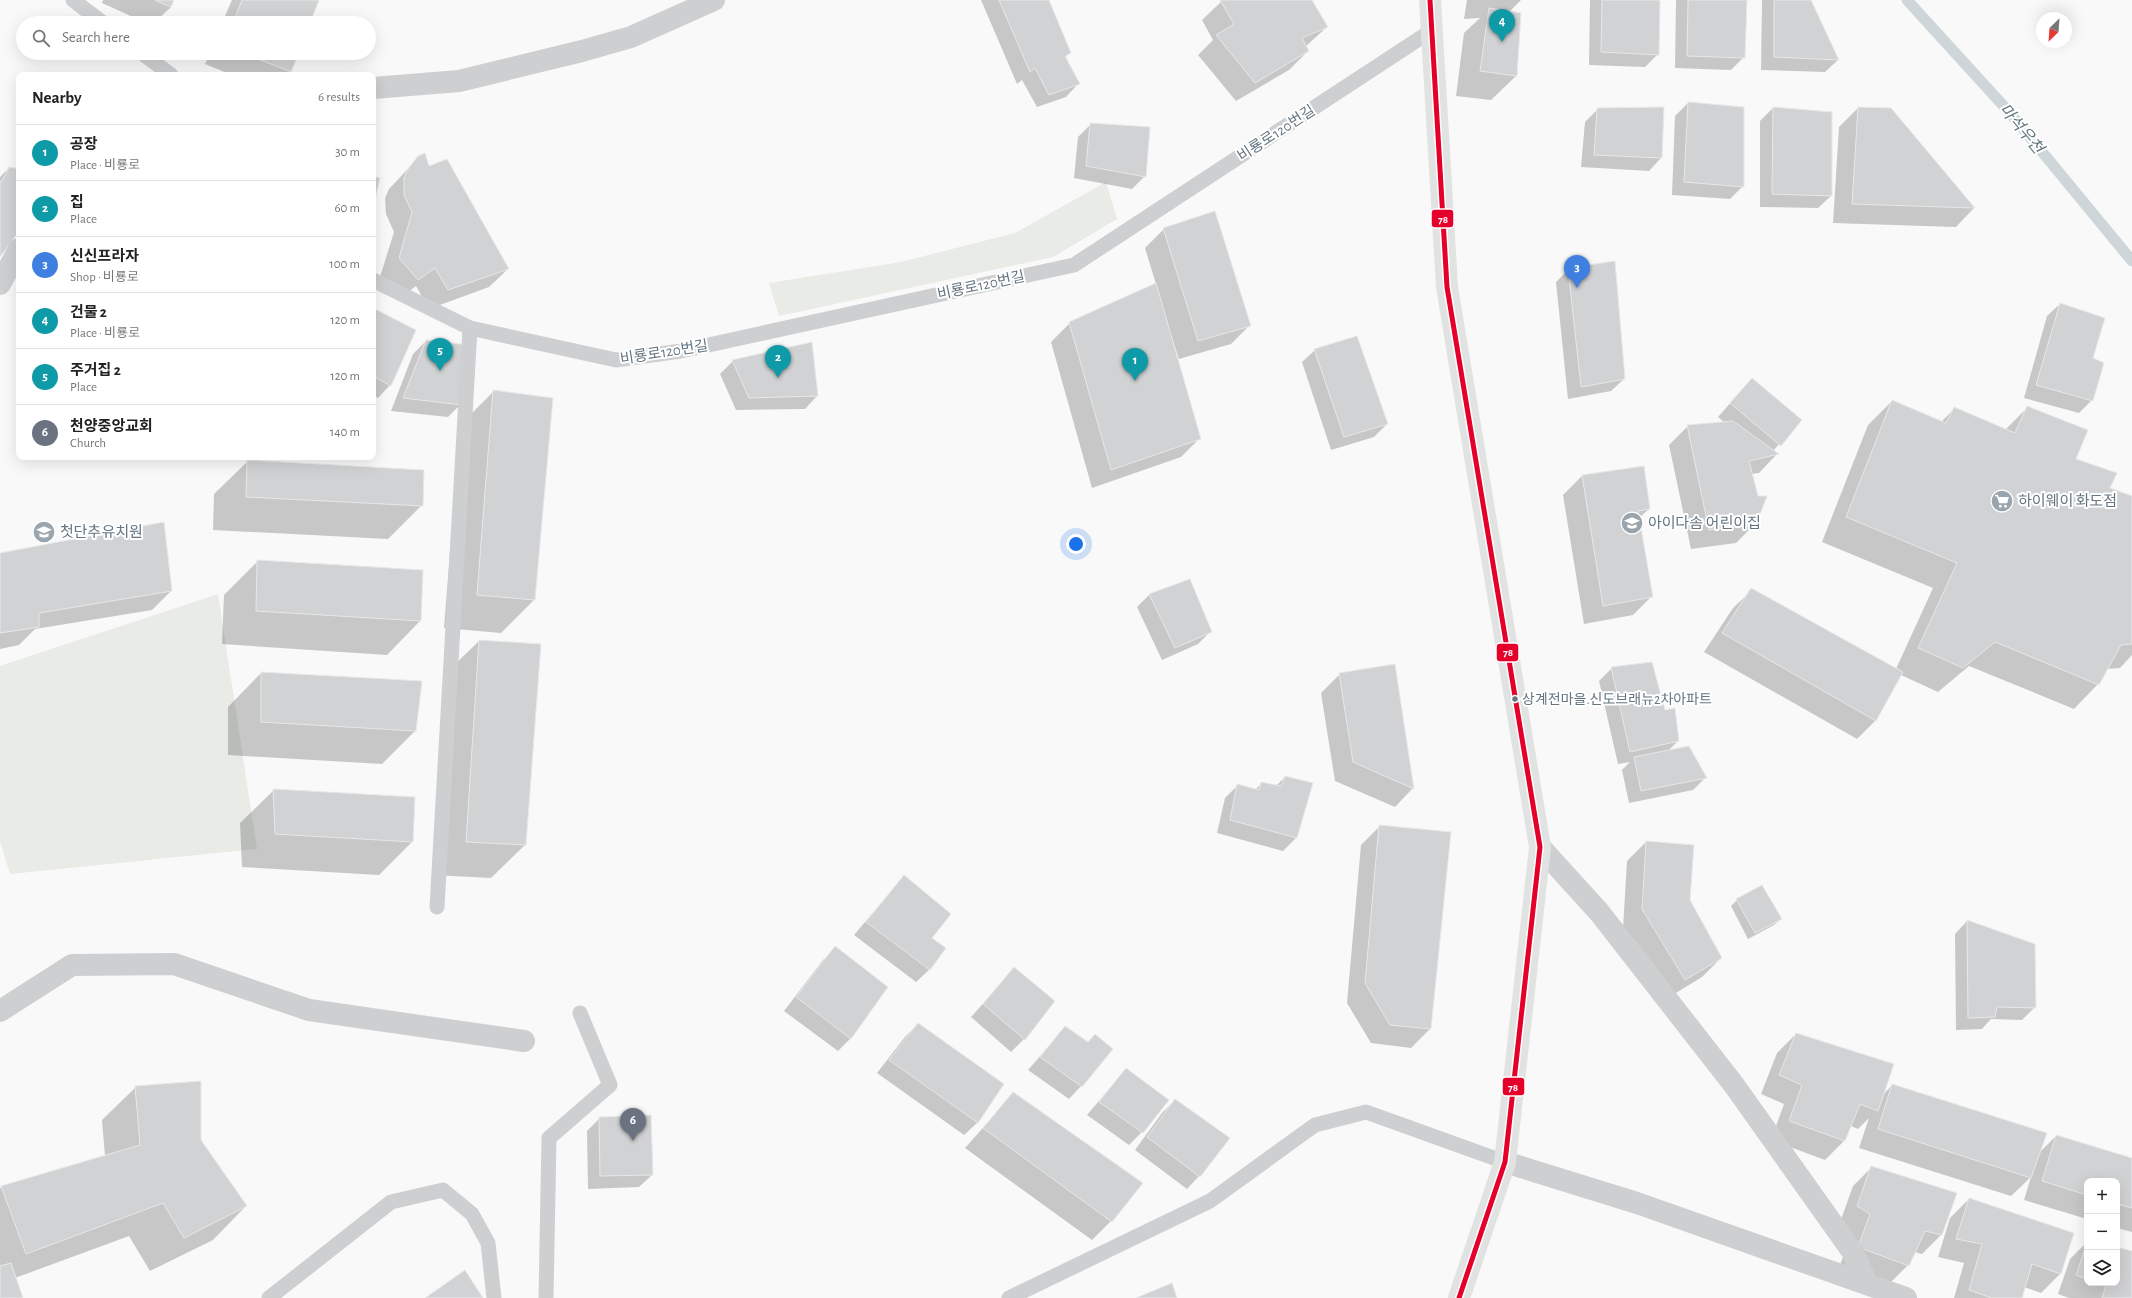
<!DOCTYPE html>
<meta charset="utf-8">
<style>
:root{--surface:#fff;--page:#f2f2f2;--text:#222;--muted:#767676;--line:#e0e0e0;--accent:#585c60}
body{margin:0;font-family:"Alegreya Sans","Noto Sans KR",sans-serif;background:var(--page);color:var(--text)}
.controls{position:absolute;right:12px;bottom:12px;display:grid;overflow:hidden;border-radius:8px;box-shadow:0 4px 16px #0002}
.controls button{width:36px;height:36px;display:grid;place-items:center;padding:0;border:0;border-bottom:1px solid var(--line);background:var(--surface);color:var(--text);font:20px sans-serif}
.compass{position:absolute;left:2036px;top:12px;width:36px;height:36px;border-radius:50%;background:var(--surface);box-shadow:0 4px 16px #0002;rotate:205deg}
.you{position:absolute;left:1076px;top:544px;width:14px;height:14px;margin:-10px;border:3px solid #fff;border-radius:50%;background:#1a73e8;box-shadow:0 0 0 6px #1a73e833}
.badge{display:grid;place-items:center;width:26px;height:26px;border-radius:50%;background:var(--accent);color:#fff;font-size:13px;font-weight:700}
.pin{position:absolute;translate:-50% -33px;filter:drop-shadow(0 1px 2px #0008)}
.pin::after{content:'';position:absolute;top:21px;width:14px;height:12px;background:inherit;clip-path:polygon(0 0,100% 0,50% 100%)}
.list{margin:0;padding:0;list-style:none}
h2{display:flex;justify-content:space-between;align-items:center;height:52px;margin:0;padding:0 16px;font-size:17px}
h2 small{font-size:13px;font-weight:400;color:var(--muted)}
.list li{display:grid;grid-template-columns:26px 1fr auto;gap:12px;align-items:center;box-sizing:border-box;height:56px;padding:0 16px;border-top:1px solid var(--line)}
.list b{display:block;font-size:15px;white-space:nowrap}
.list p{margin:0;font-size:13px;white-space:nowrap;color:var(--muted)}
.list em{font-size:13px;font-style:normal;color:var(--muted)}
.icon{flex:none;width:22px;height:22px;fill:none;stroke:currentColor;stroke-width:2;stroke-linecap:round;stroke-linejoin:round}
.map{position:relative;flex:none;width:2132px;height:1298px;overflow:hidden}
.search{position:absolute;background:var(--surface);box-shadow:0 4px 16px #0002;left:16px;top:16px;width:360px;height:44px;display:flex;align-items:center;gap:10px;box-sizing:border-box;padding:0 14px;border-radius:22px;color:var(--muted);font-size:15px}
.panel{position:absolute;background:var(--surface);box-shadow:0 4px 16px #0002;left:16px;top:72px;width:360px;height:388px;border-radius:8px}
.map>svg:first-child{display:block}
.green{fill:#e8ebe6}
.shadow{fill:#0003}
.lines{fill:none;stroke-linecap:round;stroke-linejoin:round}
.stream{stroke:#ced6d9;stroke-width:11}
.building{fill:#d0d2d3;stroke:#e8e8e8}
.service{stroke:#cecfd0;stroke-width:15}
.minor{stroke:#cecfd0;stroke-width:22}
.secondary{stroke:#e1e2e2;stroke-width:22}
.bus-1-casing{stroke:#fff;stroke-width:8}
.bus-1{stroke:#e4002b;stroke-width:5}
.bus-dot{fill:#657683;stroke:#fff;stroke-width:1.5}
.labels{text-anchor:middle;stroke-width:4;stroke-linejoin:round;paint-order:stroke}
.bus-label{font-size:14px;fill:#657683;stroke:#fff;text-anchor:start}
.street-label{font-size:15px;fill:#657683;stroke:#fff}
.poi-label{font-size:15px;fill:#657683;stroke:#fff;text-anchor:start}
.water-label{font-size:16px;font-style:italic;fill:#60757c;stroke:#fff}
.line-badge{stroke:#fff;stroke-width:1.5}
.badge-label{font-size:11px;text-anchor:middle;font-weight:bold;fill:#fff}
</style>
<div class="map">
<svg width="2132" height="1298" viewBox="0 0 2132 1298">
<rect width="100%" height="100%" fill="#f9f9f9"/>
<g class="green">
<polygon points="1106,182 1117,219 1053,257 779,316 769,283 901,262 1015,233"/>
<polygon points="218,594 257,849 10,874 0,841 0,666"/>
</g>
<g class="shadow">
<polygon points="103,0 173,0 171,7 154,23 146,23 102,3"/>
<polygon points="232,0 318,0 309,23 222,23"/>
<polygon points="981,0 1048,0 1070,52 1065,58 1078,84 1066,97 1037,107 1022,80 1017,84"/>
<polygon points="1223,0 1310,0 1327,27 1305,47 1308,51 1289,70 1236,101 1198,55 1213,40 1202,20"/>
<polygon points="1467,0 1521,0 1509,12 1520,14 1516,76 1491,100 1456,96 1464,33 1480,18 1464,19"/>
<polygon points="1590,0 1659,0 1658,54 1645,67 1589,65"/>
<polygon points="1676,0 1746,0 1744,57 1731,70 1675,68"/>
<polygon points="1762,0 1810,0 1838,60 1825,72 1761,70"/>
<polygon points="210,53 298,53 291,72 287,75 232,75 205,64"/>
<polygon points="1688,103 1743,186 1730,199 1672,195 1675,116"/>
<polygon points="1773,108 1831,196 1818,208 1760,207 1760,121"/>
<polygon points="1858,108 1891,109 1974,208 1956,227 1833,223 1839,127"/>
<polygon points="1598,109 1661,158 1649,171 1581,167 1585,122"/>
<polygon points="1091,124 1145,176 1132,189 1074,178 1078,137"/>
<polygon points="419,157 508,269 489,287 429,309 416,286 399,299 380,277 394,232 386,214 385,198 389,189"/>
<polygon points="9,168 19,170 19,229 0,255 0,177"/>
<polygon points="1164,229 1250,325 1231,344 1179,359 1171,335 1170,335 1200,438 1181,457 1092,488 1051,342 1070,323 1156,284 1145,248"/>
<polygon points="1569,269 1624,379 1611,391 1568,399 1556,282"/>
<polygon points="2060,304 2092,359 2092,400 2079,413 2024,398 2047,316"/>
<polygon points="373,309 390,385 378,398 373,395"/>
<polygon points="426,341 461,404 448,417 391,411 413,354"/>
<polygon points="1315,350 1387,424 1374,437 1331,450 1302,362"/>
<polygon points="733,361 817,396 805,409 736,410 720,374"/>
<polygon points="494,391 534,600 501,633 444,628 460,425"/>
<polygon points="1740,392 1800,420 1773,451 1777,454 1759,473 1751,474 1755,524 1736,543 1691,549 1669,445 1688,426 1725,423 1718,417"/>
<polygon points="1892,401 1941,422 1954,409 2005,430 2028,407 2075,460 2109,489 2132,497 2132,655 2120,668 2107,669 2098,684 2074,709 1969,666 1938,692 1901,675 1876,720 1857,739 1704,652 1733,608 1752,590 1896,669 1933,588 1822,542 1868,425"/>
<polygon points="248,461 422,505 388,539 213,530 214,494"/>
<polygon points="1582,476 1649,509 1638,519 1652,596 1633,615 1584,624 1563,495"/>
<polygon points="0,554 171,591 152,610 35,629 19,645 0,649"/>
<polygon points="258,561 422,571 420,621 387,655 222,644 224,595"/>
<polygon points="1150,594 1211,631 1198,644 1162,660 1137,607"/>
<polygon points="479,641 540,645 525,845 491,878 433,875 445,674"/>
<polygon points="1612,668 1664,711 1678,741 1668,751 1705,778 1693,790 1629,803 1622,770 1630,762 1618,764 1599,681"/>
<polygon points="261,673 415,731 382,764 228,755 228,707"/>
<polygon points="1340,674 1413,788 1395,807 1335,781 1321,693"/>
<polygon points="1285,777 1312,783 1296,838 1283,851 1217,833 1225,798 1238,785 1255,790 1262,783 1276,786"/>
<polygon points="274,790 412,842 379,875 242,867 240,823"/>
<polygon points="1380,826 1430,1029 1411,1048 1371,1043 1347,1003 1361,845"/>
<polygon points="1646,842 1689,900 1721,958 1702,977 1666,999 1623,928 1627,861"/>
<polygon points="904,876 930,938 945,948 929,970 916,982 854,935"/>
<polygon points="1737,900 1781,919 1774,925 1748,939 1731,906"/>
<polygon points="1967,921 2035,1007 2022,1020 1991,1019 1982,1029 1956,1030 1955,934"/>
<polygon points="836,948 850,1039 838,1051 784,1011 823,960"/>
<polygon points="1014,969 1054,1001 1024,1039 1011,1052 971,1017"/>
<polygon points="918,1024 1002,1085 977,1123 964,1135 877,1073 905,1037"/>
<polygon points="1065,1028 1081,1086 1069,1099 1028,1070"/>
<polygon points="1796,1034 1882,1096 1892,1085 2039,1153 2056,1136 2132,1159 2132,1232 2117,1228 2117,1181 2087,1181 2087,1219 2024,1200 2031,1177 2011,1196 1859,1148 1869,1118 1858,1129 1851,1126 1844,1141 1825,1160 1771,1140 1784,1104 1761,1094 1777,1053"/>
<polygon points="1126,1069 1142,1132 1129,1145 1087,1115"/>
<polygon points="136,1087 200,1141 246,1206 213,1240 150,1271 129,1236 15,1278 22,1298 0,1298 0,1188 105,1156 102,1120"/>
<polygon points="1013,1094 1111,1221 1092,1240 965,1148"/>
<polygon points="1175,1100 1199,1176 1187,1189 1135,1150 1162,1113"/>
<polygon points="600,1118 652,1175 639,1187 588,1189 587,1131"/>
<polygon points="1872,1167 1941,1235 1922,1254 1914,1252 1908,1265 1889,1284 1840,1265 1852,1233 1839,1225 1853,1186"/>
<polygon points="1969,1199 2073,1234 2060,1274 2041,1293 2024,1287 2021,1298 1954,1298 1964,1263 1938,1257 1950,1218"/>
<polygon points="2087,1242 2087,1283 2117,1283 2117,1248 2132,1252 2132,1298 2069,1298 2058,1294 2070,1259"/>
</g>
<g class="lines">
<polyline class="stream" points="1907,0 2010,113 2132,261"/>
</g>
<g class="building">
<polygon points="155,0 174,0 171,7"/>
<polygon points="242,0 319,0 310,23 233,23"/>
<polygon points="999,0 1049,0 1071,53 1065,56 1080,84 1049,95 1035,68 1030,72"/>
<polygon points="1220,0 1312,0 1328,27 1302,38 1309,51 1255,83 1216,35 1234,24"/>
<polygon points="1602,0 1660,0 1659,55 1601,52"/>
<polygon points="1688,0 1747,0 1745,58 1687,56"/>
<polygon points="1774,0 1811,0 1839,60 1774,57"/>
<polygon points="1489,8 1521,13 1517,76 1480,71"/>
<polygon points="243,53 299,53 291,72"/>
<polygon points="1688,102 1744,107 1744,187 1684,182"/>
<polygon points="1664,107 1662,158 1594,155 1597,108"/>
<polygon points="1773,107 1832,112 1832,196 1772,194"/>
<polygon points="1858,107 1891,108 1975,208 1852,204"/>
<polygon points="1090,123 1150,127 1146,177 1086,166"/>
<polygon points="425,153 429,166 447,159 509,269 448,290 435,268 418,280 399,258 412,212 404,195 404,178 408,169 418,156"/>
<polygon points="9,167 19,169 19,231 0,257 0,181 2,181"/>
<polygon points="373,176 380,178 373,208"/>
<polygon points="1215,211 1251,326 1198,341 1163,228"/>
<polygon points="1615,261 1625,379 1581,387 1568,268"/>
<polygon points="1156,283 1201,439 1111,470 1069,322"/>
<polygon points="2060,303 2105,318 2093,358 2104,363 2093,401 2036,385"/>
<polygon points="373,308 416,330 391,386 373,376"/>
<polygon points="1357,336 1388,424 1344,437 1314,349"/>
<polygon points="426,340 469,345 462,405 403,398"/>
<polygon points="812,342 818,396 749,398 732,360"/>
<polygon points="1752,378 1802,420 1781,446 1730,403"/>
<polygon points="493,390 553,398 535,600 477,595"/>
<polygon points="1892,400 1946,423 1954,407 2015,433 2027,406 2088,430 2076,459 2117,473 2110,488 2132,496 2132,644 2121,645 2099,685 1995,642 1963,668 1918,648 1957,563 1846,517"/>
<polygon points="1733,421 1779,454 1749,461 1758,496 1767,496 1756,525 1709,530 1687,425"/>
<polygon points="247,460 424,470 423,506 246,497"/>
<polygon points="1644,466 1650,509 1638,511 1653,597 1603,606 1582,475"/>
<polygon points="164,522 172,591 39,613 39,627 0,633 0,553"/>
<polygon points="257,560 423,570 421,621 256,611"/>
<polygon points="1190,579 1212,632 1175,648 1149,594"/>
<polygon points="1751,588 1903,672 1876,721 1722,633"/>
<polygon points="479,640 541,644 526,845 466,842"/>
<polygon points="1652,662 1665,710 1675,708 1679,741 1630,752 1611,667"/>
<polygon points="1395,664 1414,789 1353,762 1339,673"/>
<polygon points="261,672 422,681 416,731 261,722"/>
<polygon points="1689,746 1707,778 1641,791 1634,757"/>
<polygon points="1285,776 1313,783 1297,838 1230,820 1237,784 1259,790 1261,782 1281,786"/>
<polygon points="273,789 415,797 413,842 275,834"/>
<polygon points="1379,825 1451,832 1431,1029 1390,1025 1365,983"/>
<polygon points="1646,841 1694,845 1690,900 1722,958 1685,980 1642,909"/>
<polygon points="904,875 951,914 932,938 946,948 930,970 866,922"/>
<polygon points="1762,885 1782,919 1755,933 1736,899"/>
<polygon points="1967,920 2035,944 2036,1008 1997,1007 1995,1017 1968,1018"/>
<polygon points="835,946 888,987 851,1039 796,997"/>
<polygon points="1014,967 1055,1001 1025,1040 983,1004"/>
<polygon points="918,1023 1004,1084 978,1123 889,1060"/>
<polygon points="1065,1026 1088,1042 1095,1034 1113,1049 1082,1087 1040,1057"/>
<polygon points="1796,1033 1894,1064 1878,1111 1860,1104 1845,1141 1789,1121 1802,1085 1779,1075"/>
<polygon points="1126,1068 1169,1100 1143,1133 1099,1102"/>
<polygon points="201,1081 201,1140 247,1206 184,1238 163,1203 26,1254 1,1186 140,1145 135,1086"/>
<polygon points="1892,1084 2047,1133 2031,1178 1878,1129"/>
<polygon points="1013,1092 1143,1183 1112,1222 983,1128"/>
<polygon points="1175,1099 1230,1138 1200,1177 1147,1137"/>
<polygon points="651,1115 653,1175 600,1176 599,1117"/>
<polygon points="2056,1135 2132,1158 2132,1208 2117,1204 2117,1181 2087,1181 2087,1195 2042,1181"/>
<polygon points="1871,1166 1957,1193 1942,1235 1925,1231 1909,1266 1858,1247 1870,1214 1857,1206"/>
<polygon points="1969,1198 2074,1233 2061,1274 2032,1264 2022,1298 1992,1298 1969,1290 1982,1244 1956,1239"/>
<polygon points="2087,1243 2087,1279 2076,1275"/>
<polygon points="2117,1247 2132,1251 2132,1298 2102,1298 2106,1285 2099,1283 2117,1283"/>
<polygon points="11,1263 23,1298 0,1298 0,1266"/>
<polygon points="465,1270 483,1298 425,1298"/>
<polygon points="1172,1283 1177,1298 1136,1298"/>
</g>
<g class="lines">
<g class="service">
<polyline points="73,0 103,23"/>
<polyline points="142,53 171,75"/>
<polyline points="373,280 470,328 616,360 681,351 1074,265 1431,31"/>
<polyline points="437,907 470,328"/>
<polyline points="269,1298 391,1202 443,1190 472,1214 488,1243 494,1298"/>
<polyline points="546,1298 549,1138 610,1085 580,1013"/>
<polyline points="1009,1298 1210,1201 1315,1125 1366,1112 1505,1162"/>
</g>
<g class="minor">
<polyline points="373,88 459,81 582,51 631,37 714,0"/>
<polyline points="0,284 19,249"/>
<polyline points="1540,847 1599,912 1734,1085 1854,1254 1867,1284"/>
<polyline points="0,1011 72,965 174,964 309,1010 524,1041"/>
<polyline points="1505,1162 1637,1203 1906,1298"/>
</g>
<polyline class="secondary" points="1430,0 1447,287 1540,847 1505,1162 1459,1298"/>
<g class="bus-1-casing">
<polyline id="bus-1" points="1430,0 1447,287 1540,847 1505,1162 1459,1298"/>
</g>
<use href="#bus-1" class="bus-1"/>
</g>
<defs>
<g id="supermarket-disc" transform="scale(1.15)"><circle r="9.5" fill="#99a4ac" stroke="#fff"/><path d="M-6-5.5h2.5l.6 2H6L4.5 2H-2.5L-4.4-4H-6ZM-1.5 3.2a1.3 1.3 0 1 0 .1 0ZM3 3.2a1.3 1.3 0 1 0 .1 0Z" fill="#fff"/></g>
<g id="school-disc" transform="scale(1.15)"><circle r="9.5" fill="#99a4ac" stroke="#fff"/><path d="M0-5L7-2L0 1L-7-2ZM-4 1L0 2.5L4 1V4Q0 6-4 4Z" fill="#fff"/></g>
</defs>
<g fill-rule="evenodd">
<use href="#supermarket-disc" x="2002" y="501"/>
<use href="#school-disc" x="1632" y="523"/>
<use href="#school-disc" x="44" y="532"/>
</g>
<circle class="bus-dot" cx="1515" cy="699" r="3.5"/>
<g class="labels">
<g class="bus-label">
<text x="1522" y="704">상계전마을.신도브래뉴2차아파트</text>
</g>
<g class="street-label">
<text transform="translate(1276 133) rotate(-33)" y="5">비룡로120번길</text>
<text transform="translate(981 285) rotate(-12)" y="5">비룡로120번길</text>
<text transform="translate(664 352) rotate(-9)" y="5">비룡로120번길</text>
</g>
<g class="poi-label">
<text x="2018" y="506">하이웨이 화도점</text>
<text x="1648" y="528">아이다솜 어린이집</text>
<text x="60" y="537">첫단추유치원</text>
</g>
<g class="water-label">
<text transform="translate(2022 128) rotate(50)" y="6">마석우천</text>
</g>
</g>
<g class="line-badge">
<rect x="1431" y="209" width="23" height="19" rx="4" fill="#e4002b"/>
<rect x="1496" y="643" width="23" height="19" rx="4" fill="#e4002b"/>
<rect x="1502" y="1077" width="23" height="19" rx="4" fill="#e4002b"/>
</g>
<g class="badge-label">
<text x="1443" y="223">78</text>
<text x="1508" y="656">78</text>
<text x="1513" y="1091">78</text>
</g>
</svg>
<div class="controls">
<button>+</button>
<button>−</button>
<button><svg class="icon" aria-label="layers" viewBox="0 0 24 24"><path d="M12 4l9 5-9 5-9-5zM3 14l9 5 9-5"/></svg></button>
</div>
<svg class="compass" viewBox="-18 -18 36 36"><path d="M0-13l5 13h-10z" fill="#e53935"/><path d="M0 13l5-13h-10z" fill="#767676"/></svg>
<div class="you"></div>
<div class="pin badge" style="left:1135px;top:381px;background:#0f9aa8">1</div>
<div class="pin badge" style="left:778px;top:378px;background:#0f9aa8">2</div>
<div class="pin badge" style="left:1577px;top:288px;background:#3f7fe0">3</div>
<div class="pin badge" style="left:1502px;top:42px;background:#0f9aa8">4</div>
<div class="pin badge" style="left:440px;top:371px;background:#0f9aa8">5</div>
<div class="pin badge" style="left:633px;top:1141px;background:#6b7280">6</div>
<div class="search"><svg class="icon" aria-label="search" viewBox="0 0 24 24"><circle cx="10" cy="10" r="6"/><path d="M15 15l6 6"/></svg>Search here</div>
<section class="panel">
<h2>Nearby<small>6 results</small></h2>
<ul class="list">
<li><span class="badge" style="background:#0f9aa8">1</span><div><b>공장</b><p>Place · 비룡로</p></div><em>30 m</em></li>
<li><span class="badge" style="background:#0f9aa8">2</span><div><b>집</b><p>Place</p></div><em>60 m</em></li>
<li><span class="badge" style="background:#3f7fe0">3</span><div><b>신신프라자</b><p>Shop · 비룡로</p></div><em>100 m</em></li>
<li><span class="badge" style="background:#0f9aa8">4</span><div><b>건물 2</b><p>Place · 비룡로</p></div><em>120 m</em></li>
<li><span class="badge" style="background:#0f9aa8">5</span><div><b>주거집 2</b><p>Place</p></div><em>120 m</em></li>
<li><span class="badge" style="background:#6b7280">6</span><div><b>천양중앙교회</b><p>Church</p></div><em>140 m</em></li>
</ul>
</section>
</div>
